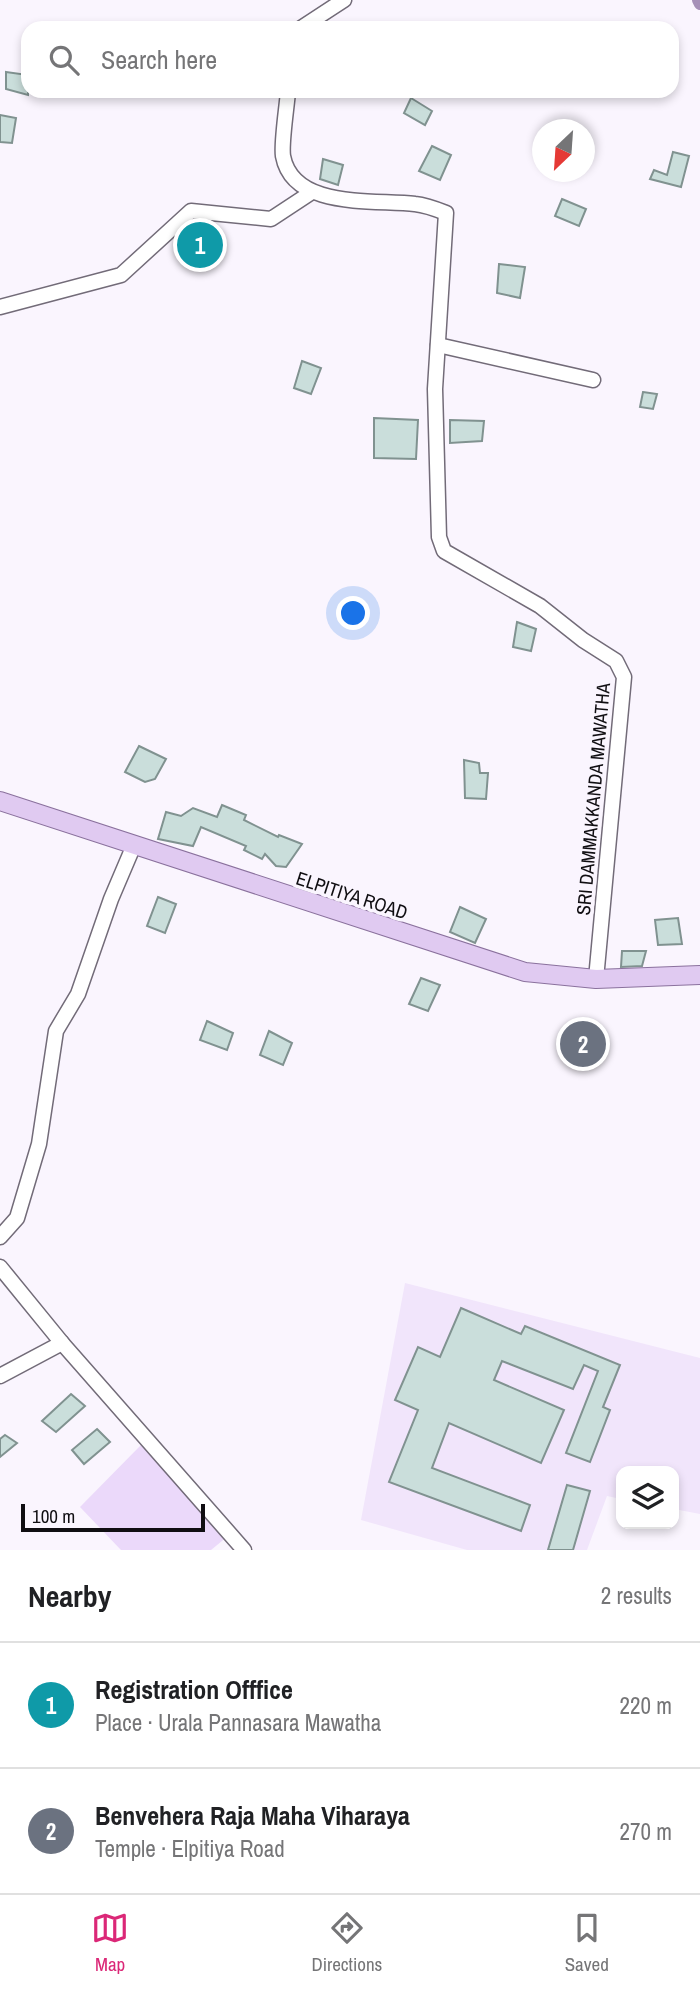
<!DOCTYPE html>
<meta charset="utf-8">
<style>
:root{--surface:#fff;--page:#f2f2f2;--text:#202124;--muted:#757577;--line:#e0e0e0;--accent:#db2777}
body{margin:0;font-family:"Archivo Narrow",sans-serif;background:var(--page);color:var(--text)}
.controls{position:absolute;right:21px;bottom:21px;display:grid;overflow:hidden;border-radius:14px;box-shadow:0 4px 10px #0003}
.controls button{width:63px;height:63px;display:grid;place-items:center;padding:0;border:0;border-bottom:2px solid var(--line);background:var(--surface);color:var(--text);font:35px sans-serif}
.compass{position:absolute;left:532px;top:119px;width:63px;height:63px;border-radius:50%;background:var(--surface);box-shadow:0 4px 10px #0003;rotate:205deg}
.scale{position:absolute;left:21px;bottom:18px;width:184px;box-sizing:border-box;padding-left:7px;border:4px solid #100e12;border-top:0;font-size:19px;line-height:24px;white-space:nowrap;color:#100e12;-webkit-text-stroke:5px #faf5fe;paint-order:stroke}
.you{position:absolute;left:354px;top:614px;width:24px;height:24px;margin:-18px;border:5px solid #fff;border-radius:50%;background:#1a73e8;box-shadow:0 0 0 10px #1a73e833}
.badge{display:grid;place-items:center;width:46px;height:46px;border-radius:50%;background:var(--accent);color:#fff;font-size:23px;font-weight:700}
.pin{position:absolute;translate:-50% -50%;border:4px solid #fff;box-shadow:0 2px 7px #0006}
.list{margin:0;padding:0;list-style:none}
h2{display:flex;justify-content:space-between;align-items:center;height:91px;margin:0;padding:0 28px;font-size:30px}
h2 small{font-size:23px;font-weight:400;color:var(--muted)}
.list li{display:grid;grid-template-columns:46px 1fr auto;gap:21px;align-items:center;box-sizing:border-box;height:126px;padding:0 28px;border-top:2px solid var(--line)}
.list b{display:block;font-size:26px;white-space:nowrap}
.list p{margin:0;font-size:23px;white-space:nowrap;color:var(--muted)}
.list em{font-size:23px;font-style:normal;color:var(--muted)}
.icon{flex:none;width:38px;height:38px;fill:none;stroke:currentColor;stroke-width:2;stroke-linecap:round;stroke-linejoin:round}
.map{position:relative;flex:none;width:700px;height:1550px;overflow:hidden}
.search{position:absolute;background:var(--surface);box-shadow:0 4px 10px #0003;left:21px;right:21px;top:21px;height:77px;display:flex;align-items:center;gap:18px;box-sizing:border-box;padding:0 24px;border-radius:21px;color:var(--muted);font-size:26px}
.sheet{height:343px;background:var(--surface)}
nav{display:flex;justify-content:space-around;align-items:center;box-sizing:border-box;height:98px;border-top:2px solid var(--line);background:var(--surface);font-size:19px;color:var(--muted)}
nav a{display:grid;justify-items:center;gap:4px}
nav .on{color:var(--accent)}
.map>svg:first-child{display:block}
.built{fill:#f1e5fb}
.green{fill:#ebd9fa}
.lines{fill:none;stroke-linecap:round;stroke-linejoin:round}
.canal{stroke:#a690b8;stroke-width:12}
.building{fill:#cadedb;stroke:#809290;stroke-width:2}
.minor-casing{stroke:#726b78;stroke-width:17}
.major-casing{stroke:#8a719d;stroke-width:20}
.minor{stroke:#fff;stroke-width:14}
.major{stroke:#e0caf1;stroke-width:18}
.labels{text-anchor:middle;stroke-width:7;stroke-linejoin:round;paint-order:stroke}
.street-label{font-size:19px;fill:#100e12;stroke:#faf5fe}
</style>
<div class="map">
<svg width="700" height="1550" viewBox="0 0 700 1550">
<rect width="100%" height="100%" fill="#faf5fe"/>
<polygon class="built" points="405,1283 700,1358 700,1514 674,1509 674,1471 621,1471 621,1499 607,1496 587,1550 467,1550 361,1520"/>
<polygon class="green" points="142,1444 228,1536 211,1550 121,1550 80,1507"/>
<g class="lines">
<polyline class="canal" points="698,0 700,4"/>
</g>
<g class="building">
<polygon points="6,72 28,75 28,95 6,89"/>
<polygon points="411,98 432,111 425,125 404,113"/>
<polygon points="0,115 16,118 12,143 0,142"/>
<polygon points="432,146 451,155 440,180 419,171"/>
<polygon points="673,152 689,156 681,187 650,179 654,170 667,175"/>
<polygon points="323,159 343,165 338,185 320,179"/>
<polygon points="562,199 586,209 579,226 555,216"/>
<polygon points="193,228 214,233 206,263 186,257"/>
<polygon points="499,264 525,267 520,298 497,293"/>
<polygon points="302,361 321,368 311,394 294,388"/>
<polygon points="643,392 657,394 653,409 640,407"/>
<polygon points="374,418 418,420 416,459 374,458"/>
<polygon points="450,420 484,421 482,441 450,443"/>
<polygon points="517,622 536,629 531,651 513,647"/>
<polygon points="139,746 166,759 155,779 145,782 125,772"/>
<polygon points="464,760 479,763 480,773 488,773 486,799 465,798"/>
<polygon points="222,805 246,815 244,820 278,837 279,835 302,844 286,867 276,866 265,854 262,859 244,850 246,846 201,827 193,846 158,839 166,812 181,816 193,808 217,817"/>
<polygon points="158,897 176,904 165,933 147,926"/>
<polygon points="460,907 486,919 475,943 450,932"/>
<polygon points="678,918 682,944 658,945 655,920"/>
<polygon points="622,951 646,951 642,966 621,967"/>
<polygon points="421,978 440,985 428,1011 409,1004"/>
<polygon points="207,1021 233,1033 227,1050 200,1040"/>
<polygon points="269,1031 292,1043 283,1065 260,1055"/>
<polygon points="461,1308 521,1334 525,1326 620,1365 603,1407 610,1410 590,1462 566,1453 598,1371 584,1365 573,1389 502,1361 494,1380 564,1410 541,1463 449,1423 432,1468 530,1505 521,1531 389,1482 418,1410 395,1400 418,1347 440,1357"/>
<polygon points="71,1394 85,1406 56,1432 42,1421"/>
<polygon points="97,1429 110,1442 84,1464 72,1450"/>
<polygon points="5,1435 17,1443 0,1457 0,1439"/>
<polygon points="567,1485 590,1491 573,1550 548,1550"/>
</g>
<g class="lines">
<g class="minor-casing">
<g id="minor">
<polyline points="301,28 344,0"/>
<path d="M288,91c-1,15 -7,52 -5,65 10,54 92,43 132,48 10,1 21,5 31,9l-11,176 4,148 5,14 96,55 43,34 33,21 8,16 -28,302"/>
<polyline points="0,307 121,275 191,211 271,219 312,192"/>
<polyline points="438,345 593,380"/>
<polyline points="0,1237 17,1218 39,1144 56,1031 78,994 111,899 134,845"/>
<polyline points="0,1267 62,1343 244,1550"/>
<polyline points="0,1376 62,1343"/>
</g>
</g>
<g class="major-casing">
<polyline id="major" points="0,801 525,972 596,979 700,975"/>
</g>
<use href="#minor" class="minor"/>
<use href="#major" class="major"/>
</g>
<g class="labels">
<g class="street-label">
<text transform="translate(593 799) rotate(-85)" y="7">SRI DAMMAKKANDA MAWATHA</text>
<text transform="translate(352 895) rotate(18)" y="7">ELPITIYA ROAD</text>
</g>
</g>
</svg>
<div class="controls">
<button><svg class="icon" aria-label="layers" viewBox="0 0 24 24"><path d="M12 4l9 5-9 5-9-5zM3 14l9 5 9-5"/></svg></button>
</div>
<svg class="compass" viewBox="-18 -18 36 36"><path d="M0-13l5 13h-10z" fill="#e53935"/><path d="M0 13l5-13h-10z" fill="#757577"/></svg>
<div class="scale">100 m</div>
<div class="you"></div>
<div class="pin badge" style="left:200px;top:245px;background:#0f9aa8">1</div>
<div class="pin badge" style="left:583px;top:1044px;background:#6b7280">2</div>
<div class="search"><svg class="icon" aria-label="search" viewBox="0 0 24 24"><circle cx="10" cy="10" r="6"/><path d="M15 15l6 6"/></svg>Search here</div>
</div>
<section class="sheet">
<h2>Nearby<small>2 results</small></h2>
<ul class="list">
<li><span class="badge" style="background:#0f9aa8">1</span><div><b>Registration Offfice</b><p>Place · Urala Pannasara Mawatha</p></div><em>220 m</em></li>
<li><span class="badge" style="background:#6b7280">2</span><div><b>Benvehera Raja Maha Viharaya</b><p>Temple · Elpitiya Road</p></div><em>270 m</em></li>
</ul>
</section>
<nav>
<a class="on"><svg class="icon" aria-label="map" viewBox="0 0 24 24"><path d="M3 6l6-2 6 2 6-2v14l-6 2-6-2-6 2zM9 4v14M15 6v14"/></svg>Map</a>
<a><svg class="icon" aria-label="directions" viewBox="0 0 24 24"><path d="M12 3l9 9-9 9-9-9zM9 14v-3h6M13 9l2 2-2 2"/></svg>Directions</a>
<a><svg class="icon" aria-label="saved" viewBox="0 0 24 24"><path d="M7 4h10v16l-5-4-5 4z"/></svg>Saved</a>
</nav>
